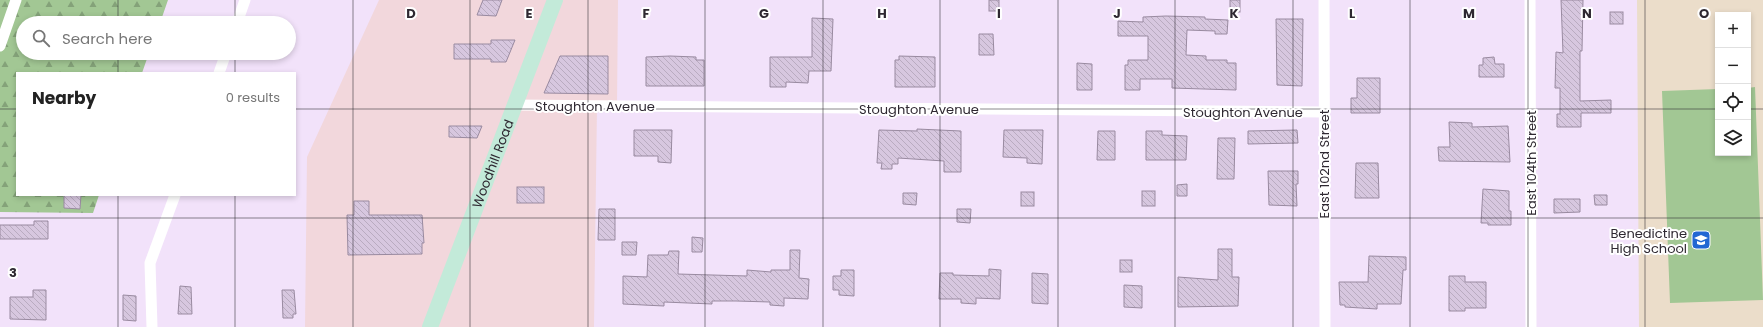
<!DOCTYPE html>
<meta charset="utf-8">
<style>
:root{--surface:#fff;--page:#f6f6f6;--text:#222;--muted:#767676;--line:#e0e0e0}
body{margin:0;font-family:Poppins,sans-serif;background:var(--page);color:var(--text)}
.controls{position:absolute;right:12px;top:12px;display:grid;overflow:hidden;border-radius:0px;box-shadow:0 2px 6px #0003}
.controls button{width:36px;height:36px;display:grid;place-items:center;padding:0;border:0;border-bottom:1px solid var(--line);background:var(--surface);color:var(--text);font:20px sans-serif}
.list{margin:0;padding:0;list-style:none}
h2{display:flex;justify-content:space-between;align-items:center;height:52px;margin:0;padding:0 16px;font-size:17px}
h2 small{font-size:13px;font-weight:400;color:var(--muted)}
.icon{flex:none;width:22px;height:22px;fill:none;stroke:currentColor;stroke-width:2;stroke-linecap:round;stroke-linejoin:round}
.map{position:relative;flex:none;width:1763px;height:327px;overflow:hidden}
.search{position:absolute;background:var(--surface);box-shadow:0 2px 6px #0003;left:16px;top:16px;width:280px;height:44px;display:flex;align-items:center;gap:10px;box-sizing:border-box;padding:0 14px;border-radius:22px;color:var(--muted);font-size:15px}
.panel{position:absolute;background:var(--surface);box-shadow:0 2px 6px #0003;left:16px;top:72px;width:280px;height:124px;border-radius:0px}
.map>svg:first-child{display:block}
.commercial{fill:#f2d7dc}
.education{fill:#ebddca;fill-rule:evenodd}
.grass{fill:#a2c794}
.forest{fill:url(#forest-firs)}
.building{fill:url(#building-back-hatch);stroke:#998aa0}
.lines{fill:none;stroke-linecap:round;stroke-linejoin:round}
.minor{stroke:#fff;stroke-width:11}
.secondary{stroke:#c3ead9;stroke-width:16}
.grid{fill:none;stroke:#2e2831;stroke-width:1;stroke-opacity:0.55}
.labels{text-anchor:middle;stroke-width:4;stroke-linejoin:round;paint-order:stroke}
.street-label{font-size:13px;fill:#2e2831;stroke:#fff}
.poi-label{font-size:13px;fill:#2e2831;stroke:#fff;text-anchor:end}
.grid-label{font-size:13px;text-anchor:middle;font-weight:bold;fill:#2e2831;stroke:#fff;stroke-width:4;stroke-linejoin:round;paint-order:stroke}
</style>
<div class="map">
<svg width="1763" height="327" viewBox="0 0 1763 327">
<defs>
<pattern id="forest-firs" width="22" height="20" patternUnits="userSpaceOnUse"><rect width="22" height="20" fill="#a2c794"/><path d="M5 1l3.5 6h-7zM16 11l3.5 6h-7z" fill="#84a279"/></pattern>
<pattern id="building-back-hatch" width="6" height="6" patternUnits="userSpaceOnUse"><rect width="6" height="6" fill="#d7c7df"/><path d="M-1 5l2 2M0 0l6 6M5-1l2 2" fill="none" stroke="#b9abc0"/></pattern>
</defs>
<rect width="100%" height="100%" fill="#f2e2fa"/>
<polygon class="commercial" points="379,0 618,0 617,106 597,106 594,327 305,327 307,157"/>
<path class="education" d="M1637,0h126v327h-124zM1718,15h30v138h-30z"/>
<polygon class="grass" points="1755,87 1763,300 1670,303 1662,91 1718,89 1718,153 1748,153 1748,88"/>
<polygon class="forest" points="0,0 168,0 160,23 23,23 23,53 149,53 142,73 17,73 17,195 99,195 93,213 0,212"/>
<g class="building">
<polygon points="483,0 502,0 496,16 477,15"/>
<rect x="989" y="0" width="10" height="11"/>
<rect x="1230" y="0" width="10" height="12"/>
<polygon points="1561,0 1583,0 1582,51 1580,51 1580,101 1611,100 1611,113 1581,113 1581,127 1557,127 1557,114 1560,114 1560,88 1555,88 1556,52 1563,53"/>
<rect x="1610" y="12" width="13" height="12"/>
<polygon points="1166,16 1205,17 1205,19 1228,20 1227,34 1215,34 1215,31 1187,30 1186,55 1206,56 1206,60 1227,60 1227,63 1236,63 1236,90 1172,88 1172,79 1140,79 1140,90 1125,90 1125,65 1128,65 1128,60 1148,60 1148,36 1118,36 1118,21 1143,22 1143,17"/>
<polygon points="812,18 833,19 831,71 809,71 808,83 786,82 786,87 770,87 770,57 812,57"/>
<polygon points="1276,19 1303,19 1302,86 1277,85"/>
<polygon points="979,34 993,34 994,55 979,55"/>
<polygon points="491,40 515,40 506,62 491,62 491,59 454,59 454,44 491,44"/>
<polygon points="560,56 608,56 608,94 544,93"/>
<polygon points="670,56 696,57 696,60 704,60 704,86 646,86 646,57"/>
<polygon points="899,56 935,57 935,87 895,87 895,60 899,60"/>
<polygon points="1494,57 1495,64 1504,64 1504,77 1479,77 1479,65 1483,65 1483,58"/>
<polygon points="1077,63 1092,64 1092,90 1077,90"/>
<polygon points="1357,78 1380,78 1380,113 1351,113 1351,98 1357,98"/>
<polygon points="1449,122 1472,123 1472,127 1508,126 1510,162 1439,161 1438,147 1450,147"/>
<polygon points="449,126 482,126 477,138 449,137"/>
<polygon points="917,129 961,131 961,172 944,172 944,161 898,158 898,164 892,164 892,169 881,169 882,163 877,163 879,130 917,131"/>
<polygon points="634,130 672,130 671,163 658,162 658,156 634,156"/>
<polygon points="1004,130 1043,130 1042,164 1027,163 1027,158 1003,157"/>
<polygon points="1297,130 1298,143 1248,144 1248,131"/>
<polygon points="1098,131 1115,131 1115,160 1097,160"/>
<polygon points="1146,131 1162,131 1162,135 1187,136 1186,160 1146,160"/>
<polygon points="1218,138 1235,138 1234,179 1217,179"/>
<polygon points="1356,163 1378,163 1379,198 1355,198"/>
<polygon points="1268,171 1298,171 1298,184 1296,184 1297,206 1269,205"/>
<polygon points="1187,184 1187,196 1177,196 1177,185"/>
<rect x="517" y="187" width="27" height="16"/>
<polygon points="1483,189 1509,191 1509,211 1511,211 1511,225 1488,225 1488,223 1481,223"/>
<rect x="1142" y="191" width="13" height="15"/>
<rect x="1021" y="192" width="13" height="14"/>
<polygon points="903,193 917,193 916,205 903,204"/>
<polygon points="64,195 81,195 80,209 64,208"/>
<polygon points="1594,195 1607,195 1607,205 1595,205"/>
<polygon points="1554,199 1580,199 1580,212 1554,213"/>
<polygon points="354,201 369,201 369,215 422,215 424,243 422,243 422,254 348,255 347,215 354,215"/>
<polygon points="599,209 615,209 615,240 598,240"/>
<polygon points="957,209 971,209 970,223 957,222"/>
<polygon points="34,221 48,221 48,239 0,239 0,225 34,225"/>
<polygon points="692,237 703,238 702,252 692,252"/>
<polygon points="622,242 637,242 636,255 622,255"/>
<polygon points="1218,249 1232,249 1232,277 1239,277 1238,306 1178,307 1178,277 1218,280"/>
<polygon points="790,250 800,250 799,278 809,279 808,299 784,298 784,306 770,305 770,302 736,301 712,301 712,304 664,302 664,306 623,304 623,276 647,277 648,255 668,255 669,251 679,251 678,274 747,276 747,270 771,272 771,270 790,270"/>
<polygon points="1369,256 1406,257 1406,270 1403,270 1401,304 1377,304 1377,309 1345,307 1345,305 1340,305 1339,282 1368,282"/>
<rect x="1120" y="260" width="12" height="12"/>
<polygon points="989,269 1001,270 1000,299 976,298 976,304 961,303 961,299 939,299 940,273 953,273 953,275 989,276"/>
<polygon points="841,270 854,270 854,296 839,295 839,290 833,290 833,276 841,276"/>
<polygon points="1032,273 1048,274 1048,304 1032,303"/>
<polygon points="1449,276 1465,276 1465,282 1486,282 1486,308 1465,308 1465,311 1449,311"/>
<polygon points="1124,285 1142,286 1142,308 1124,307"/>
<polygon points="180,286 191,287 192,314 178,314"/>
<polygon points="33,290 46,290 46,320 10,319 10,297 33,297"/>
<polygon points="282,290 294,290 296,314 293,314 293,318 283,318"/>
<polygon points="123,295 136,296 136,321 123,320"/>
</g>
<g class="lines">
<g class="minor">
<polyline points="1324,0 1325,327"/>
<polyline points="1530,0 1531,327"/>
<polyline points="237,23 245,0"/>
<polyline points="0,46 16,0"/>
<polyline points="219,73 226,53"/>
<polyline points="514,105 1324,112"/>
<polyline points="152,327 150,263 175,195"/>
</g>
<path class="secondary" id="s1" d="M430,327l125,-327"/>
</g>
<path class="grid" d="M118,0v23M235,0v23M353,0v327M470,0v327M588,0v327M705,0v327M823,0v327M940,0v327M1058,0v327M1175,0v327M1293,0v327M1410,0v327M1528,0v327M1645,0v327M118,53v20M235,53v20M0,109h17M295,109h1423M1748,109h15M118,195v132M235,195v132M0,218h1763"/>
<defs>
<g id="school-square" transform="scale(1)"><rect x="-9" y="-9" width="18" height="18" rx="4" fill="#2267d3" stroke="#fff"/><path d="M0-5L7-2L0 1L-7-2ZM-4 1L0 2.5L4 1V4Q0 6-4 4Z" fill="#fff"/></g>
</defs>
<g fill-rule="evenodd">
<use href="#school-square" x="1701" y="240"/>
</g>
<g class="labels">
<g class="street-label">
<text x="595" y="111">Stoughton Avenue</text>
<text x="919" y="114">Stoughton Avenue</text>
<text x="1243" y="117">Stoughton Avenue</text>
<text dy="5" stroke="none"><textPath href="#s1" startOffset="175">Woodhill Road</textPath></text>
<text transform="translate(1531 163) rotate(-90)" y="5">East 104th Street</text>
<text transform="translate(1324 164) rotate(-90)" y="5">East 102nd Street</text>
</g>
<g class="poi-label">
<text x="1687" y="238">Benedictine<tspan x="1687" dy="15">High School</tspan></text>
</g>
</g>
<g class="grid-label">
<text x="411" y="18">D</text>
<text x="529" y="18">E</text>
<text x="646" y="18">F</text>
<text x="764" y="18">G</text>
<text x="882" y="18">H</text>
<text x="999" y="18">I</text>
<text x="1117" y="18">J</text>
<text x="1234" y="18">K</text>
<text x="1352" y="18">L</text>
<text x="1469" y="18">M</text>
<text x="1587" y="18">N</text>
<text x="1704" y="18">O</text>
<text x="13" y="277">3</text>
</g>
</svg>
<div class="controls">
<button>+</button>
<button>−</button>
<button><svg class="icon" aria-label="locate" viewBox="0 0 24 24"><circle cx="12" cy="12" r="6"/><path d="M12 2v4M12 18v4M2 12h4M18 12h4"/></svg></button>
<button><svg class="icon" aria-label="layers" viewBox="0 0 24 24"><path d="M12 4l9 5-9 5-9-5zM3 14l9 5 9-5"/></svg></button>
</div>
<div class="search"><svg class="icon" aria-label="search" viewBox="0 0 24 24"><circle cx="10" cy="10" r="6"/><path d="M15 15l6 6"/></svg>Search here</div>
<section class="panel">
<h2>Nearby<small>0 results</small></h2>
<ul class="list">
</ul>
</section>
</div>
